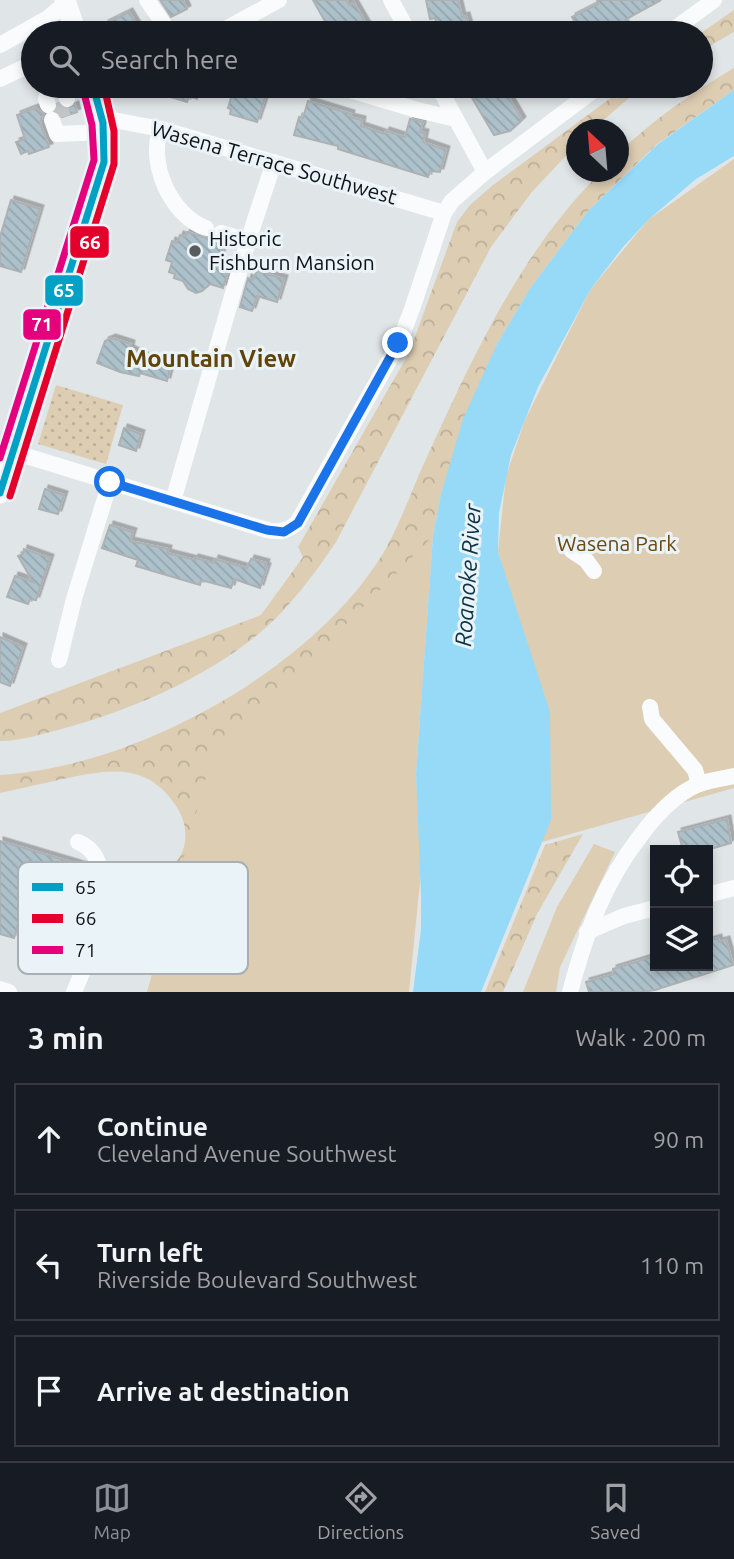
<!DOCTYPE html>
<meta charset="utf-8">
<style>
:root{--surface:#171b24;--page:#242831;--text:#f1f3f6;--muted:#9ea1a6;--line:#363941;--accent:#8c9099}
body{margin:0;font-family:Ubuntu,sans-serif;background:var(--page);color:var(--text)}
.controls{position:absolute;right:21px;bottom:21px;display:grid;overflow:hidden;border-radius:0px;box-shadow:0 4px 10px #0003}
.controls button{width:63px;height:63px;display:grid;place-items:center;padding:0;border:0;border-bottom:2px solid var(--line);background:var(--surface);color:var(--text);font:35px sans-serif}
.compass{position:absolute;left:566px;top:119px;width:63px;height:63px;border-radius:50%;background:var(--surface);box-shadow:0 4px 10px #0003;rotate:334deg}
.stop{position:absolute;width:21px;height:21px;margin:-16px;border:5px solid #1a73e8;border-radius:50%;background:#fff}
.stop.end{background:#1a73e8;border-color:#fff;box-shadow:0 2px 7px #0008}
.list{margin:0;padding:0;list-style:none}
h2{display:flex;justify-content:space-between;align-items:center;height:91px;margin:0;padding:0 28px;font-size:30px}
h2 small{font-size:23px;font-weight:400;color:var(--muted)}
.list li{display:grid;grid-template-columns:46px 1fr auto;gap:21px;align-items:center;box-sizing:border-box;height:112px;margin:0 14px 14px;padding:0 14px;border:2px solid var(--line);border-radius:0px}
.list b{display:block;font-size:26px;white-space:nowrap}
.list p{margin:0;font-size:23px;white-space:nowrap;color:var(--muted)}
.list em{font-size:23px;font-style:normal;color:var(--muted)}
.icon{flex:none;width:38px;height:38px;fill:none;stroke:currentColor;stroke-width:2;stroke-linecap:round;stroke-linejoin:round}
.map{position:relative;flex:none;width:734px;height:992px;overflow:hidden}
.search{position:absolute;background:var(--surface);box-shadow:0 4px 10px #0003;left:21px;right:21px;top:21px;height:77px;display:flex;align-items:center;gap:18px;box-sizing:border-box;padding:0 24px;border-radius:38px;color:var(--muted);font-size:26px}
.sheet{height:469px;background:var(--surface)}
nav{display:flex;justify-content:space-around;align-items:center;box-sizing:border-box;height:98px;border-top:2px solid var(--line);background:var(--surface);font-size:19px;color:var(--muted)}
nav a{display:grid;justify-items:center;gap:4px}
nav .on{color:var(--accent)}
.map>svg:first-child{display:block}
.forest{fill:url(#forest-crowns)}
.park{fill:#ddcdb3}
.garden{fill:url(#garden-dots)}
.water{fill:#96daf7}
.building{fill:url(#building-back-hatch);stroke:#adb1b3;stroke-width:2;filter:url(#shadow)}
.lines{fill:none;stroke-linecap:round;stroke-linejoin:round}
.minor-tunnel{stroke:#c1c5c8;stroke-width:16;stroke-dasharray:16 8;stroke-linecap:butt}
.minor{stroke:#fafbfc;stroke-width:16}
.major{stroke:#fafbfc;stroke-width:21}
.bus-1-casing{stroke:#eaf3f8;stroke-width:12}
.bus-2-casing{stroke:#eaf3f8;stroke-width:12}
.bus-3-casing{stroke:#eaf3f8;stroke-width:12}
.bus-1{stroke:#01a1c5;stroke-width:7}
.bus-2{stroke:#e4002b;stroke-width:7}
.bus-3{stroke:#e5007d;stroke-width:7}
.route{stroke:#1a73e8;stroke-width:9}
.poi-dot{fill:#585c5e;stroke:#eaf3f8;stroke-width:2.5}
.labels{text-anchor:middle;stroke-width:6;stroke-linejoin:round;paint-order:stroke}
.street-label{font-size:21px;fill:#0f1214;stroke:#eaf3f8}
.poi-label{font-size:21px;fill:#0f1214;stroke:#eaf3f8;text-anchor:start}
.park-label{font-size:21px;fill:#694a11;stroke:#eaf3f8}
.water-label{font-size:23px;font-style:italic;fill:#083445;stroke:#eaf3f8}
.quarter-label{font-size:24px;font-weight:bold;fill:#62440a;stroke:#eaf3f8}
.key{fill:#eaf3f8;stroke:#a8b0b4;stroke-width:2}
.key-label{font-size:19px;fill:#0f1214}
.line-badge{stroke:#eaf3f8;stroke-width:2.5}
.badge-label{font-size:19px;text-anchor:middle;font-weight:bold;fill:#fff}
</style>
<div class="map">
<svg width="734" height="992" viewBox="0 0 734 992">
<defs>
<pattern id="forest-crowns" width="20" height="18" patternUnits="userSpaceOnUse" patternTransform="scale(1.75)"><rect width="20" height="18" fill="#ddcdb3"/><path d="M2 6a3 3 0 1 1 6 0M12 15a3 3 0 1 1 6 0" fill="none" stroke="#bcaf99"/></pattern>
<pattern id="garden-dots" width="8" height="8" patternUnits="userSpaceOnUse" patternTransform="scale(1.75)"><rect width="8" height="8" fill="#ddcdb3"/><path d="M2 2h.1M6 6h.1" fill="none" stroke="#bcaf99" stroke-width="1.8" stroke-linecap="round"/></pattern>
<pattern id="building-back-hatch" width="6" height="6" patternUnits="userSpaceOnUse" patternTransform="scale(1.75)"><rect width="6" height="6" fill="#adc1ca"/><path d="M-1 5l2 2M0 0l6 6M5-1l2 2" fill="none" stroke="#94a5ad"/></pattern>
<filter id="shadow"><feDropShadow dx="3.5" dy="-3.5" stdDeviation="0" flood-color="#0004"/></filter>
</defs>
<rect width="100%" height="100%" fill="#e0e5e8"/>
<g class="forest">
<polygon points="734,10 734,32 701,51 701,33"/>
<path d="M734,68v22l-77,54 -68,66 -58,77 -34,57 -56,150 -8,42 -20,53 -257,385h-26c-4,-5 -10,-11 -12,-17 -9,-25 3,-56 22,-73 13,-11 35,-15 42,-31 7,-18 3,-35 -8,-50 -29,-42 -69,-33 -111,-24 -21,5 -42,9 -63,14v-18c136,-8 315,-106 385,-225 16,-28 27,-61 41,-91 48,-104 93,-205 175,-287h17l1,-19c33,-33 74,-61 115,-85z"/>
<path d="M627,86h20l-18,12 -36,31 -17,1v15l-45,48 -40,54 -155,295c-23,34 -48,68 -80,94 -58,46 -128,75 -198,94 -20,5 -38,11 -58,11v-28l261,-98 42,-58 -5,-10 111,-194 48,-131 13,-17 23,-20z"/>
<polygon points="583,834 537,914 503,992 485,992 545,845"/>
</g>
<g class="park">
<polygon points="734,159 734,788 542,842 550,757 498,552 506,476 525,420 590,290 648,220"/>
<polygon points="433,536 416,774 421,872 409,992 147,992 212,755 280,691"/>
<polygon points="594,844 615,852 560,967 556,992 523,992 557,907"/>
</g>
<polygon class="garden" points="56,385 123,405 106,464 38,444"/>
<polygon class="water" points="734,90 734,156 696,179 648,220 623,247 590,290 538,387 511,455 499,513 498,552 550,712 551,820 481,992 413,992 421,930 421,895 416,774 433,536 441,494 463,419 497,344 531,287 589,210 658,144"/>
<g class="building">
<polygon points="160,0 183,0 187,9 171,17"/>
<polygon points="313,0 346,0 349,5 354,3 368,27 362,30 364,33 311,33 327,25"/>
<polygon points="426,0 458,0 462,17 466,16 471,33 439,33 435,18 430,19"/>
<polygon points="597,0 661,0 628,18 624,22 625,24 614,30 609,21 585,33 583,31 580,32 572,17 598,4"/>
<polygon points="129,12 138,27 126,33 110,33 105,24"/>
<polygon points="165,86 201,86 197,99 189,96 187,102 164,95"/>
<polygon points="241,86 259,86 268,89 257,122 230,114 231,109 228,108 232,94 235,95"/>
<polygon points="465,86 502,86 522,120 510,131 494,135"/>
<polygon points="308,101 351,114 350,117 362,120 361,126 385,134 386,131 405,137 410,119 423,122 420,132 425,133 423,142 446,150 440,172 430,171 428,177 338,149 338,146 294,135 299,117 303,118"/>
<polygon points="58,104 65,109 75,105 77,112 62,117 57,111"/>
<polygon points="35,108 43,114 40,123 49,147 29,154 28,151 21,154 16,142 25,139 17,115"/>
<polygon points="11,200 40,209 21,272 0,266 0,237"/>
<polygon points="187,232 206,238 211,237 214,241 224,245 219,260 230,264 223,288 210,284 202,291 196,293 188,289 183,281 174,278 175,274 169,272 172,262 166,260 172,241 177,243 180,235 185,237"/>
<polygon points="257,271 284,279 277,302 257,296 252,311 240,307 248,278 253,280"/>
<polygon points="112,338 131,344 130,349 146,357 144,362 170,369 167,381 140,373 139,376 120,372 97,363 105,341"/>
<polygon points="124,428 141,434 136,451 119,445"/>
<polygon points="45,489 64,495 58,514 39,509"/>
<polygon points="110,525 133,532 130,541 168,549 167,553 195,560 195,558 214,563 215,559 247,568 251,559 266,563 265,566 267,567 260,588 234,579 231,588 201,580 200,585 136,566 138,560 102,548"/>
<polygon points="24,549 50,558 36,600 30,599 28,604 7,597 15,576 33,582 18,556 23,554"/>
<polygon points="0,637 23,647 10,686 0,682"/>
<polygon points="727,819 731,843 707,850 683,850 678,832"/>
<polygon points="0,841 88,867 90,873 80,921 51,913 48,930 19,921 14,938 0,934"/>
<polygon points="718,938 719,942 726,940 733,965 655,990 642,992 589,992 586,982 614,974 613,969 655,956 655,966 708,966 708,941"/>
</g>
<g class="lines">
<polyline class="minor-tunnel" points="59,102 63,117"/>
<g class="minor">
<polyline points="147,0 170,33"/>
<polyline points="391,0 409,33"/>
<polyline points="218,33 279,0"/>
<polyline points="669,33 714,0"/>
<polyline points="0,45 48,18 66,3"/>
<polyline points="0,79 33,63"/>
<polyline points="63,86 67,99"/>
<polyline points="337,86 417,110 456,119"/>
<polyline points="438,86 485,172"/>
<polyline points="48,105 46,99 50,86"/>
<polyline points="103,118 161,129 444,213"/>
<polyline points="52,120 57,134 105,132"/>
<path d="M161,129c-14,33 10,87 45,99"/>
<polyline points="221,233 248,241"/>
<path d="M0,448l267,82c13,3 20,1 30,-7l102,-180 13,-34 32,-96 8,-12 33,-29 114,-86"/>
<polyline points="173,501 248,241 274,162"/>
<polyline points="571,550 586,560 594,571"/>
<polyline points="59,660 74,599 110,482"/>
<polyline points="650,707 652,719 695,770 699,784"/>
<polyline points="708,895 734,888"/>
<polyline points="587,932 624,916 655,908"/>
<polyline points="0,989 9,992"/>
<path d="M74,992l10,-24 17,-88c-1,-18 -6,-31 -23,-38"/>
<path d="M570,992c16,-59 33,-108 71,-157 15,-20 33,-40 56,-50 11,-5 25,-6 37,-9"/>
</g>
<g class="major">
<polyline points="65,0 76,33"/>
<path d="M0,493l104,-331c3,-28 -3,-50 -11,-76"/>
</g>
<g class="bus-1-casing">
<polyline id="bus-1" points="0,493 104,162 103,123 93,86"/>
</g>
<g class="bus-2-casing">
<polyline id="bus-2" points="10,496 114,164 114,131 104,86"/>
</g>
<g class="bus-3-casing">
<polyline id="bus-3" points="0,458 94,160 92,125 83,89"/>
</g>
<use href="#bus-1" class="bus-1"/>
<use href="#bus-2" class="bus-2"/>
<use href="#bus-3" class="bus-3"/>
</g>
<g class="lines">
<polyline class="route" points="110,482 267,530 284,532 298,523 398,343"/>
</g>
<circle class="poi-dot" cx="195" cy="251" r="7"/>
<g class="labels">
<g class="street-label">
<text transform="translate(274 163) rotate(16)" y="7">Wasena Terrace Southwest</text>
</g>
<g class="poi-label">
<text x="209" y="246">Historic<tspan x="209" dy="24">Fishburn Mansion</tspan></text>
</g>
<g class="park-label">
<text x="617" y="551">Wasena Park</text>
</g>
<g class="water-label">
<text transform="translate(468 575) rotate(-86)" y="8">Roanoke River</text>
</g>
<g class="quarter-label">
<text x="211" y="367">Mountain View</text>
</g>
</g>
<rect x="18" y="862" width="230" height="112" rx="10" class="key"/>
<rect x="32" y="883" width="31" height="8" fill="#01a1c5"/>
<rect x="32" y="914" width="31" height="9" fill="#e4002b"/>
<rect x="32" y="946" width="31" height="8" fill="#e5007d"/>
<g class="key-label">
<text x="75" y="894">65</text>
<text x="75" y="925">66</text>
<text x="75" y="957">71</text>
</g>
<g class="line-badge">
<rect x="69" y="225" width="41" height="34" rx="7" fill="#e4002b"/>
<rect x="44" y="274" width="40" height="33" rx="7" fill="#01a1c5"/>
<rect x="22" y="308" width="40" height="33" rx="7" fill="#e5007d"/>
</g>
<g class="badge-label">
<text x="90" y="249">66</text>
<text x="64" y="297">65</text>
<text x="42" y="331">71</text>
</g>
</svg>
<div class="controls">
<button><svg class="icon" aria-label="locate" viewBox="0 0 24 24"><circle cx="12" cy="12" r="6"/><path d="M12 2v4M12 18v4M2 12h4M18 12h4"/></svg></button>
<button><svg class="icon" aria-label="layers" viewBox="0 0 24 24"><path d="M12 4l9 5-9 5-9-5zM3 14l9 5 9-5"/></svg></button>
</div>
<svg class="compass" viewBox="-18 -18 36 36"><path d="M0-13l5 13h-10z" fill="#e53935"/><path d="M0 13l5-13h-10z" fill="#9ea1a6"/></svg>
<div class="stop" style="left:110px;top:482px"></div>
<div class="stop end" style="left:398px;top:343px"></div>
<div class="search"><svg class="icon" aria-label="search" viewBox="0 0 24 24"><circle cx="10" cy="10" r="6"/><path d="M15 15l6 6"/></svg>Search here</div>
</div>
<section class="sheet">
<h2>3 min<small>Walk · 200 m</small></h2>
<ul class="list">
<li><svg class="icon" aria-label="ahead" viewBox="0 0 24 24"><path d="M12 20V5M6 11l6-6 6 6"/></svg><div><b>Continue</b><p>Cleveland Avenue Southwest</p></div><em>90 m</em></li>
<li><svg class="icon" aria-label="left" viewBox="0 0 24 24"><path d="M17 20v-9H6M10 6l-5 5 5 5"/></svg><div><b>Turn left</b><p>Riverside Boulevard Southwest</p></div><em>110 m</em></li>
<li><svg class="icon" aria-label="arrive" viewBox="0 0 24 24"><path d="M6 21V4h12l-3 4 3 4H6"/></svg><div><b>Arrive at destination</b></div></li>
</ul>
</section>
<nav>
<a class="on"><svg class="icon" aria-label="map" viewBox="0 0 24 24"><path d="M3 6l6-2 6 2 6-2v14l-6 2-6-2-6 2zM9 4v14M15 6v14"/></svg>Map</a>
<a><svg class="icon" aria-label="directions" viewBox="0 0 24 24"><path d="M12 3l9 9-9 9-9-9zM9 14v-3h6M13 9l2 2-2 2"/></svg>Directions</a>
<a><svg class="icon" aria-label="saved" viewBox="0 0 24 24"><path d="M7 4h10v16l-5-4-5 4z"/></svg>Saved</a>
</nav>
